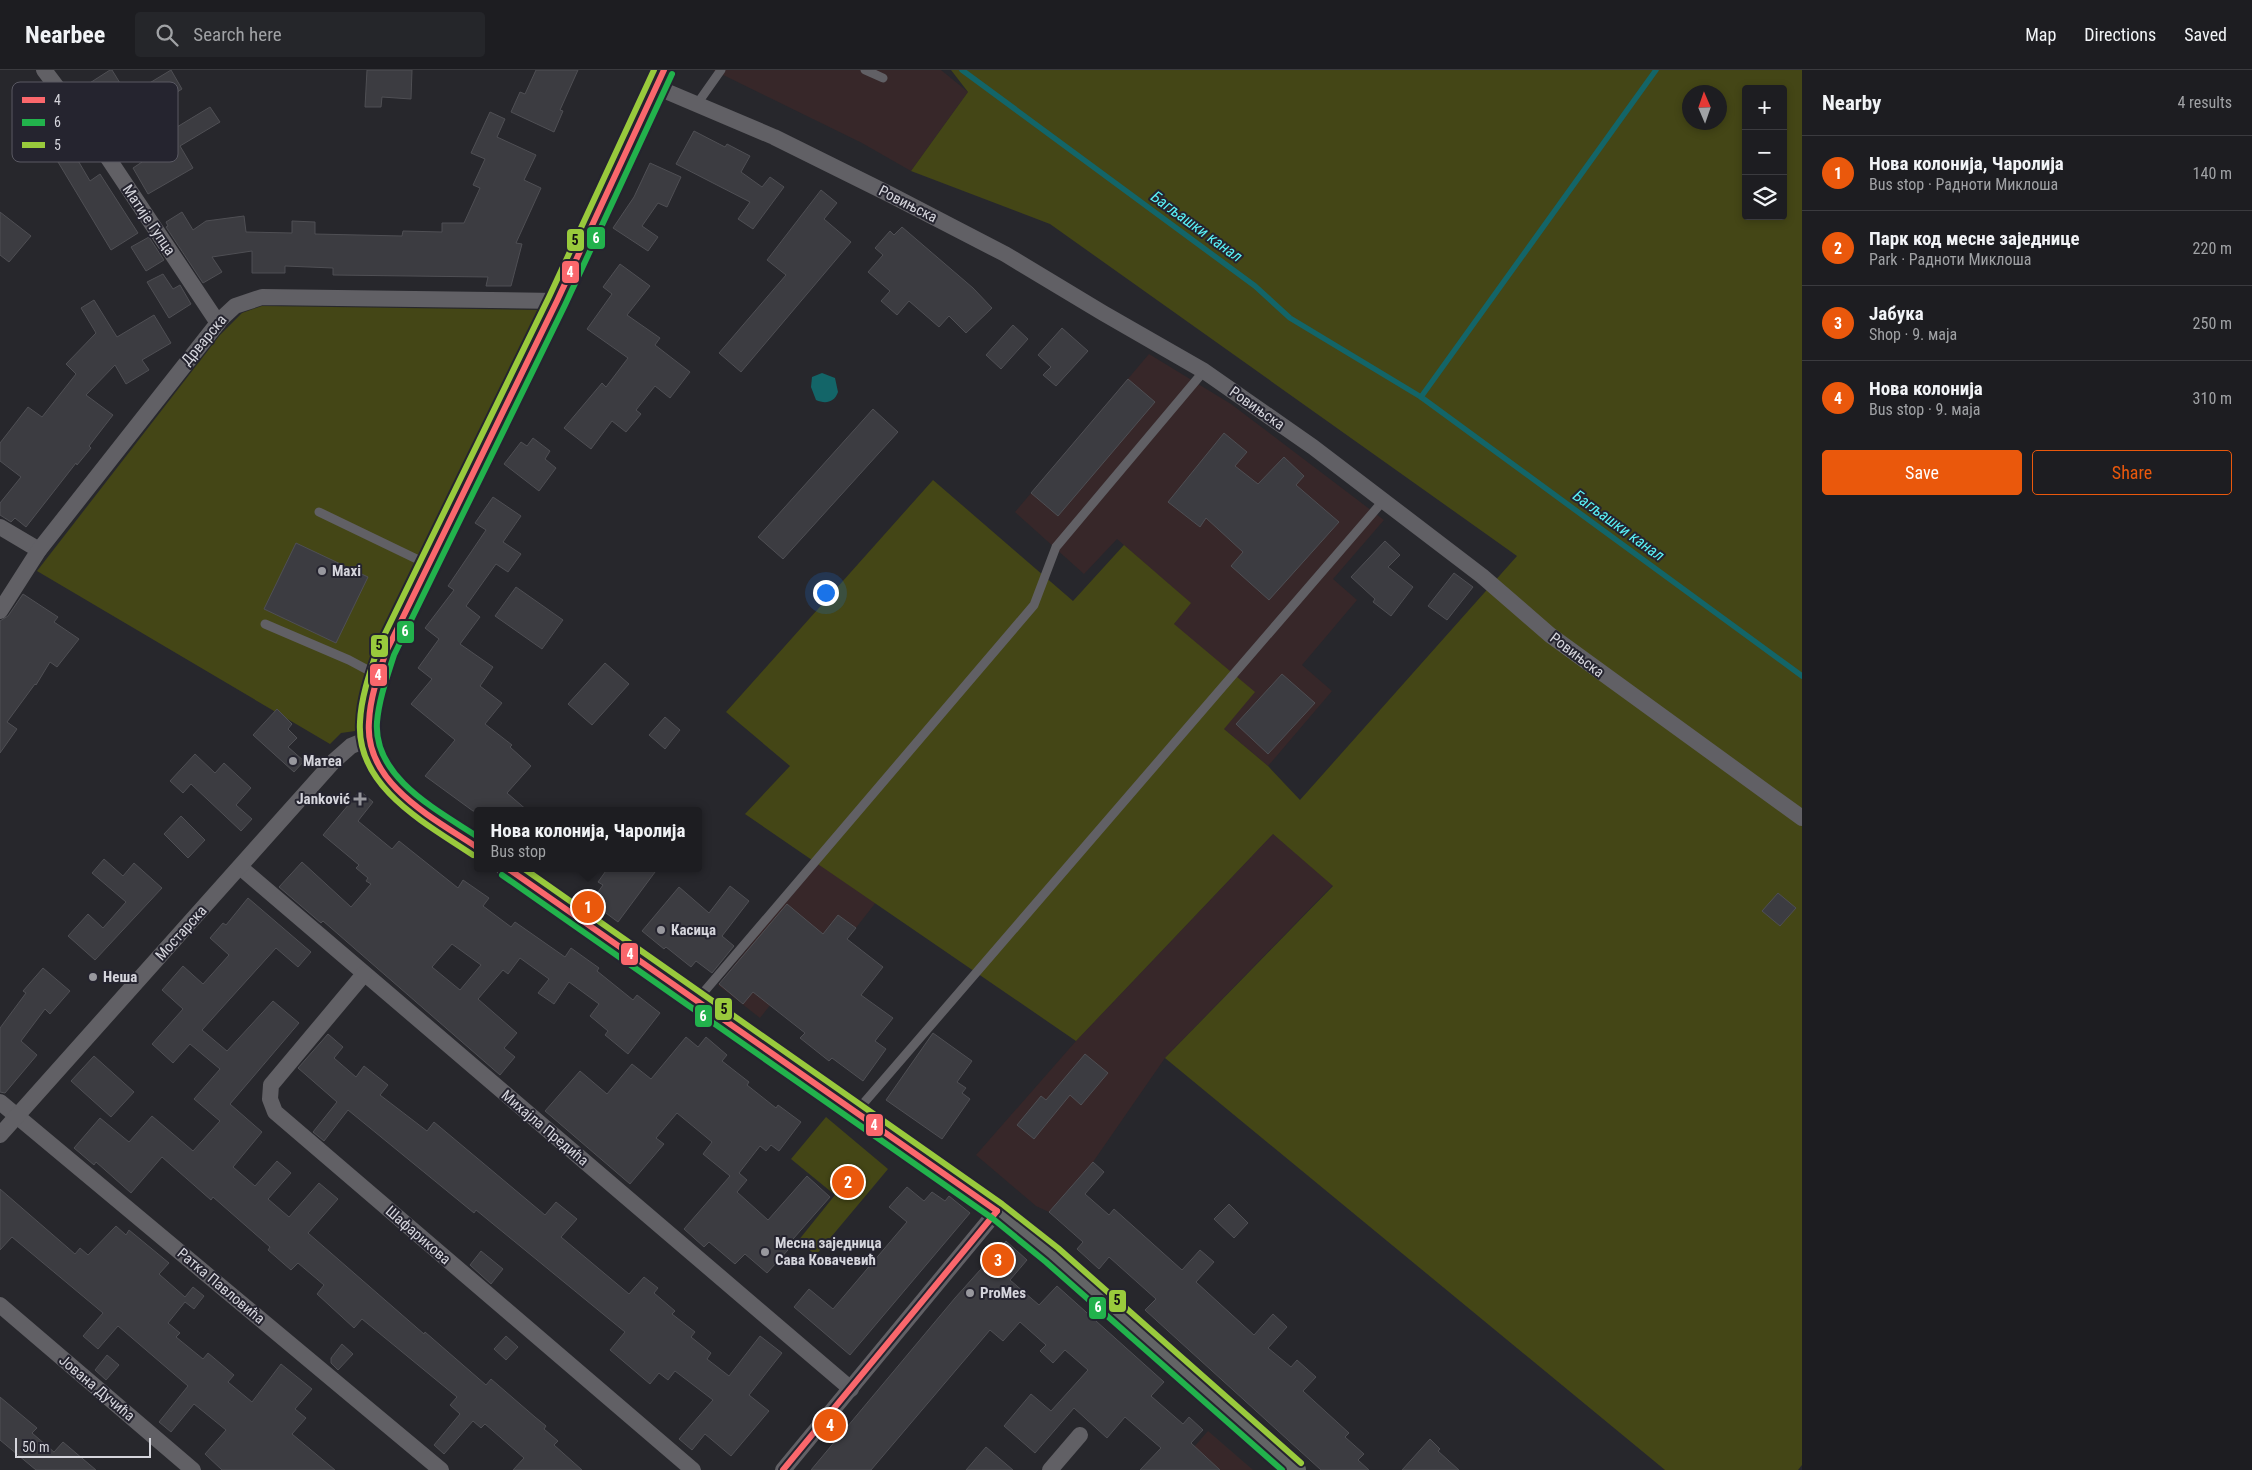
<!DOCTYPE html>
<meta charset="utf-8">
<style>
:root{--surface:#1d1d21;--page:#25262a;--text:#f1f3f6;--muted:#a0a2a5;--line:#3b3b3f;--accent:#ea580c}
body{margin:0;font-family:"Roboto Condensed",sans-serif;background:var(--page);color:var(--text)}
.controls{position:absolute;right:15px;top:15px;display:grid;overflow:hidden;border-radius:5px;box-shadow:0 2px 8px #0003}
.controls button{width:45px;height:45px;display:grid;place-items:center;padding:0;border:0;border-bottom:1px solid var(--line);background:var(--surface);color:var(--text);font:25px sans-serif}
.compass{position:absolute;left:1682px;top:15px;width:45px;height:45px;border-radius:50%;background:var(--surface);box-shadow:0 2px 8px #0003;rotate:358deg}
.scale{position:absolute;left:15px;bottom:12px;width:136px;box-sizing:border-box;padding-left:5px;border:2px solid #d5d5dc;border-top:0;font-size:14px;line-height:18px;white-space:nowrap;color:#d5d5dc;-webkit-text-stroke:4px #25242f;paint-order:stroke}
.you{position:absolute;left:825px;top:522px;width:18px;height:18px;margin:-12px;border:4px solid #fff;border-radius:50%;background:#1a73e8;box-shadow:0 0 0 8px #1a73e833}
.badge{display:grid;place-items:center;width:32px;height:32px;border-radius:50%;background:var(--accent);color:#fff;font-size:16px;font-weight:700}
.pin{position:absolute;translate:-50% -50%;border:2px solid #fff;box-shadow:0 1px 5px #0006}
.popup{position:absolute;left:474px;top:737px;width:228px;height:65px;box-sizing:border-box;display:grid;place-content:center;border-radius:5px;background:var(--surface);filter:drop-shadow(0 1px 4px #0005);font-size:16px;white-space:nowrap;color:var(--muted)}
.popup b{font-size:19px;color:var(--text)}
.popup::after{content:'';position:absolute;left:50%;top:100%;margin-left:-10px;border:10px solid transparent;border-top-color:var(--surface)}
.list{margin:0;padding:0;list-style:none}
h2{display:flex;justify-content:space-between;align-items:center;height:65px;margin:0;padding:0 20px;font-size:21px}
h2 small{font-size:16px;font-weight:400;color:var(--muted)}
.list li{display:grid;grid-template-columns:32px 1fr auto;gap:15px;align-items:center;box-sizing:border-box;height:75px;padding:0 20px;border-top:1px solid var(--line)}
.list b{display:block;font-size:19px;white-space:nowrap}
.list p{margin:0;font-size:16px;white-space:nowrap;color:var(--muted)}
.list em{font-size:16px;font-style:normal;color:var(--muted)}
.actions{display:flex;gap:10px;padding:15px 20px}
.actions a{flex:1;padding:11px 0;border:1px solid var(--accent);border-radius:5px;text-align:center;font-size:18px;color:var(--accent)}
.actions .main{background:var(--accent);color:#fff}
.icon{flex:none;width:28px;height:28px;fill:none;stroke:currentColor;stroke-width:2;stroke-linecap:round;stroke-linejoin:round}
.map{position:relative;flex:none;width:1802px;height:1400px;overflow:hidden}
header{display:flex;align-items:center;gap:30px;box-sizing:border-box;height:70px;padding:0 25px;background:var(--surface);border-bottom:1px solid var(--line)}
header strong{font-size:24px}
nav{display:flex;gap:28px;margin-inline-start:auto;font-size:18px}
.search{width:350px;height:45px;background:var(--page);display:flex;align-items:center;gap:12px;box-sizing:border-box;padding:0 18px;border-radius:5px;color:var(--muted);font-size:19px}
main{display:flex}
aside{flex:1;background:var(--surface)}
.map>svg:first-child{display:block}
.commercial{fill:#372729}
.green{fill:#444616;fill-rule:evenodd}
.water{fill:#136568}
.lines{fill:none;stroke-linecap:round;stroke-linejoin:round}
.stream{stroke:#136568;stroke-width:5.5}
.building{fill:#3c3c41;stroke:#4f4f54;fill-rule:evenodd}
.lane{stroke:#616065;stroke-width:9}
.street{stroke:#616065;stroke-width:16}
.secondary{stroke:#626465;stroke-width:22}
.bus-1-casing{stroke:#25242f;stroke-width:10}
.bus-2-casing{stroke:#25242f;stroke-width:10}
.bus-3-casing{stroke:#25242f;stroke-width:10}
.bus-1{stroke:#fa676c;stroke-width:6}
.bus-2{stroke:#22b24c;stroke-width:6}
.bus-3{stroke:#99ca3c;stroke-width:6}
.poi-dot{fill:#98989e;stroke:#25242f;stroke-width:2}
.labels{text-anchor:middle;stroke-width:4;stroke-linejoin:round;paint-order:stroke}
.street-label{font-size:15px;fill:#d5d5dc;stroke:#25242f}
.poi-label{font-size:15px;font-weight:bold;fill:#d5d5dc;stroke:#25242f;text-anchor:start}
.water-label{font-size:16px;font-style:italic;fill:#59f1f6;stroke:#25242f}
.key{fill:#25242f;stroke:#5a5963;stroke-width:1}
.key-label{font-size:14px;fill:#d5d5dc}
.line-badge{stroke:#25242f;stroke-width:2}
.badge-label{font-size:14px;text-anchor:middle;font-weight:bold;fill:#fff}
.pale-badge-label{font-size:14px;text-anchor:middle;font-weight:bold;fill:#111}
</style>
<header>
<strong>Nearbee</strong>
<div class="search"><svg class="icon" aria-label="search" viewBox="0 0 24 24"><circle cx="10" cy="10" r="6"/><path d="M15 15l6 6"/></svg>Search here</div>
<nav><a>Map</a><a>Directions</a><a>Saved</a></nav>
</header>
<main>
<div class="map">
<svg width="1802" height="1400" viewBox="0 0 1802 1400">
<rect width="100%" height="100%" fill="#27272c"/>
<g class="commercial">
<polygon points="713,0 941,0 968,22 911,101 862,73"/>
<polygon points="1149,284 1231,334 1384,450 1333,509 1357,530 1302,595 1332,621 1268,696 1224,659 1174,554 1190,533 1117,469 1084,504 1015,442"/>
<polygon points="1273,764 1333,815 1165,988 1093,1092 1049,1142 1036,1136 976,1085 1076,971"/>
<polygon points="821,787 877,831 811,915 795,903 760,948 718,915"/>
<polygon points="1208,1361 1253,1400 1174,1400"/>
</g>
<g class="green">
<path d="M951,0h851v1395l-4,5h-133l-500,-412 168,-172 -60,-52 -197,207 -331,-227 45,-48 -64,-54 207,-232 140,121 51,-56 67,58 -17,21 81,68 -31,37 44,37 32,34 217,-244 -467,-332 -139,-53 57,-79zM1746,19h37v127h-37zM1690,22h30v30h-30z"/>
<polygon points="262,236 541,240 362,660 341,663 330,674 37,501 220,265 242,243"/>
<polygon points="826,1047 888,1099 816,1185 798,1171 835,1125 791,1089"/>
</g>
<path class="water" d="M822,303l13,5 3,14c-4,11 -13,12 -22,8l-5,-13 1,-10z"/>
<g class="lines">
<g class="stream">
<polyline points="962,0 1255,216 1290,248 1421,327 1802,606"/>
<polyline points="1421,327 1656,0"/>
</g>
</g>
<g class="building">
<polygon points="110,0 112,0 128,26 171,0 182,19 157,35 172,60 210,37 220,52 180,76 193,98 148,124 133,98 142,92 121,56 112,62 85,16"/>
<polygon points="367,0 412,0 411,29 382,27 381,37 365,37"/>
<polygon points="536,0 578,0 560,40 563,41 554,62 511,42 520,22 525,24"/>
<polygon points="490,42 505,49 497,67 536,85 524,110 541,118 516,173 522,174 511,216 486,216 488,207 333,205 333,198 285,196 285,203 252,203 252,181 212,187 222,202 203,213 166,157 168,156 166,152 182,142 193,160 206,151 244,146 246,162 292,163 292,151 315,152 315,164 402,166 403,161 442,162 442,153 464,153 480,118 473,115 485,89 471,83"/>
<polygon points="694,61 725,77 727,74 750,86 741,102 762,117 770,107 784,117 753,159 738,149 750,132 676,94"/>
<polygon points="70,77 90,111 100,104 138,163 111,180 55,87"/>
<polygon points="650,93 681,107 667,137 658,133 642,156 658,167 648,181 613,158 634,127"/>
<polygon points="821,120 837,133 824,149 851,172 741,302 719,283 786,205 767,190"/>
<polygon points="0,142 31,166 9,192 0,185"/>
<polygon points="902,157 973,218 992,238 966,263 949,246 939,257 909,231 897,245 881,231 890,221 868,202 883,185 875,178 890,161 894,165"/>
<polygon points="149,167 164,190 146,201 131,177"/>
<polygon points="620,194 650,216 627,245 660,268 655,275 690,302 670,328 655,316 636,340 641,344 626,362 612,351 591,379 564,358 602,313 606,317 628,288 587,259 612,224 603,217"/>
<polygon points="163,204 173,219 180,215 191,234 169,248 147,212"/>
<polygon points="94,230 117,267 154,245 171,273 142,290 149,300 126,314 115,295 86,325 113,345 89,376 91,378 77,395 76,393 26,457 15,448 11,452 0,445 0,433 21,407 0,391 0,373 28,337 42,347 76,304 66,294 96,263 81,238"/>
<polygon points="1013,255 1028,269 1001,299 986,285"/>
<polygon points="1062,258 1088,281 1056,316 1043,305 1051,297 1038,285"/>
<polygon points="1128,309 1155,332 1058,446 1031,423"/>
<polygon points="873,339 898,362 783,489 758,467"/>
<polygon points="1224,363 1247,382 1235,396 1258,414 1284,387 1304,406 1296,415 1339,452 1269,530 1231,496 1243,482 1206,448 1200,457 1168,432"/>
<polygon points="533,368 550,381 545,389 556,398 539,421 504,394 521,372 527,376"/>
<polygon points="493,427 521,446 503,472 521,484 508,502 496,494 466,536 480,547 460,574 493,597 480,616 502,633 485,654 512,675 510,677 531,696 507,723 528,741 473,741 425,706 455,670 411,634 432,609 418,598 439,569 425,558 454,520 448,516 486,460 475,453"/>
<polygon points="1385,471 1400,485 1388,497 1413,517 1391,546 1373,532 1375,529 1351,507"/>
<polygon points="296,473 368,507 336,573 264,539"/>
<polygon points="1454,503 1473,517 1447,550 1428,536"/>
<polygon points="516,517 563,550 542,579 495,546"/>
<polygon points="23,524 58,547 54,552 79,569 57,597 50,592 36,615 35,614 7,652 17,659 0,683 0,551 8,546"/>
<polygon points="605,593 629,614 592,655 568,634"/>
<polygon points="1282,604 1315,633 1268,684 1236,654"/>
<polygon points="277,639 292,654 288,659 297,668 288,677 304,691 294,702 253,665"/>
<polygon points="665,647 680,660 665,679 649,665"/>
<polygon points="195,684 215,703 224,693 251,718 236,735 252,749 241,761 191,714 183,723 170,711"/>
<path d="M360,721l13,11 -15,19 34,28 7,-8 59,47 5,-8 26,18 -6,8 28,21 4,-5 50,35 6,-9 28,20 -2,3 36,29 4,-5 23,18 -32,41 -23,-19 3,-4 -18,-15 9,-12 -30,-22 -15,22 -16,-11 11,-14 -29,-21 -12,16 -5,-4 -25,29 39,34 -13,15 11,9 -15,18 -177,-154 -2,2 -42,-36 23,-25 49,45 20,-23 -5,-3 2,-3 -12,-10 3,-3 -36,-30zM452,874l29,21 -21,25 -28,-23z"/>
<polygon points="181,746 205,770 188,788 164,764"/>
<polygon points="104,789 123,806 134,793 162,818 95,890 68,866 88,844 103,858 126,832 92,803"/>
<polygon points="608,798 658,798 618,852 591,832 603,815 598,812"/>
<polygon points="730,816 749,831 722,866 734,876 712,903 696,891 691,897 666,877 664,879 642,861 679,817 709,843"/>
<polygon points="1778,823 1796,838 1780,856 1762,841"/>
<polygon points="248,828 311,882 298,897 276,878 202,960 227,981 273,931 299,953 230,1034 262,1062 233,1097 255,1116 277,1091 291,1103 268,1129 289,1147 319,1113 338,1129 308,1163 424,1264 425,1262 486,1315 491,1309 535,1347 546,1356 544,1359 558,1371 554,1375 582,1400 513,1400 524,1388 485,1354 481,1358 473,1351 444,1384 434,1375 460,1344 450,1335 457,1327 362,1249 354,1258 317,1224 324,1215 298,1193 291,1200 268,1180 270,1177 213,1127 211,1130 162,1087 131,1123 96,1092 94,1095 74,1078 100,1048 129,1072 152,1046 193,1081 220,1051 194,1029 220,999 190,974 173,993 152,974 183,939 162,920 183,896 203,914 229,885 210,868 223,853 226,855"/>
<polygon points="787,834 823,864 838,845 856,858 847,869 883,897 861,925 893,948 875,971 886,979 863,1011 832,988 829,991 800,968 805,963 753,922 743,934 719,914"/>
<polygon points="43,898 70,921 50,944 45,939 21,971 37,985 5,1023 0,1022 0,958 26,923 23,921"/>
<polygon points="933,963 972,991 957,1012 966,1018 962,1023 970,1029 942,1069 886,1030"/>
<polygon points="328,964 343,977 334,988 356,1007 364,996 388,1015 380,1025 427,1061 434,1052 545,1145 556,1132 577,1149 561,1167 629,1224 644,1207 658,1218 654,1223 675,1241 672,1244 695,1262 691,1267 711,1283 707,1289 729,1306 760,1266 782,1283 749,1325 769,1341 731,1386 705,1364 692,1380 679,1369 713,1330 675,1301 668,1310 659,1303 650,1314 610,1280 625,1262 476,1140 474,1143 348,1040 324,1071 313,1062 337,1032 298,998"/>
<polygon points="686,967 698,977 706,967 727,985 722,991 749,1012 747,1015 776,1038 778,1035 801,1052 779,1081 771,1075 766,1081 760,1076 739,1103 747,1110 737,1122 768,1150 807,1106 830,1127 786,1177 788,1180 767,1203 745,1184 735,1194 709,1172 704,1177 684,1159 730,1106 703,1084 712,1072 677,1043 656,1068 664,1074 630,1114 545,1041 580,1001 607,1024 632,994 651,1009"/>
<polygon points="1085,984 1108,1003 1081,1035 1070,1025 1034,1069 1017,1055 1041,1026 1046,1030"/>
<polygon points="94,986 134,1022 111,1047 71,1011"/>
<polygon points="1093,1092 1104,1102 1085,1124 1109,1145 1114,1139 1182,1200 1200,1180 1214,1192 1196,1212 1254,1265 1273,1244 1287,1257 1268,1278 1291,1297 1297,1290 1316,1307 1303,1321 1349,1363 1345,1367 1364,1384 1358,1390 1369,1400 1321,1400 1145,1240 1156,1229 1109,1187 1099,1199 1077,1179 1083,1172 1049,1142"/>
<polygon points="907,1117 924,1131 932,1122 945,1131 949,1126 970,1143 850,1285 794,1237 809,1219 833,1239 907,1152 889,1137"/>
<polygon points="0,1119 75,1184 80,1178 88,1185 116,1156 126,1165 129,1160 169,1193 159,1204 185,1227 193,1217 204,1226 194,1239 185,1232 168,1253 180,1263 176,1267 203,1289 208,1283 234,1305 228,1312 252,1332 281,1294 312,1319 295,1339 306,1348 292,1364 335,1400 222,1400 205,1384 226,1360 194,1334 171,1362 159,1352 188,1316 118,1256 98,1279 83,1266 103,1243 12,1167 0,1180"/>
<polygon points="1229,1134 1248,1153 1234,1168 1214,1149"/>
<polygon points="1006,1171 1027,1190 1010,1210 1039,1235 1057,1216 1164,1312 1151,1326 1183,1354 1189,1347 1203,1360 1191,1373 1220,1400 1140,1400 1161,1378 1125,1347 1107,1368 1074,1338 1035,1383 1004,1356 1031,1324 1051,1341 1088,1300 1065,1280 1053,1293 1040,1281 1046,1275 1020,1252 1003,1271 990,1260 871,1400 811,1400 955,1228"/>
<polygon points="481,1181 503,1199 491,1214 470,1195"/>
<polygon points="506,1266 518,1277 506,1290 494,1279"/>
<polygon points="342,1274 353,1284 338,1300 331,1293 331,1288"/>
<polygon points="107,1285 119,1295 106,1310 95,1300"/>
<polygon points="0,1327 37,1358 32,1363 54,1382 63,1372 96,1400 36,1400 0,1370"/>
<polygon points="1430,1369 1440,1379 1438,1381 1459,1400 1402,1400"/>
<polygon points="986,1377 1013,1400 966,1400"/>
</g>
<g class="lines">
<g class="lane">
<polyline points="865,0 883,8"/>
<polyline points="697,34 721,0"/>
<polyline points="319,442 427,494"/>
<polyline points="265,554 349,590 377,605"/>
<polyline points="697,930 1034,535 1056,477 1204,301"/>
<polyline points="856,1042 1383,431"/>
</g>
<g class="street">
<polyline points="44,0 90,61 218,253"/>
<polyline points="656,17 774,67 891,125 1005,184 1103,243 1204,301 1313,377 1482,506 1550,565 1802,748"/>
<polyline points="0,457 39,480"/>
<polyline points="0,541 39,480 221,249 235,236 262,227 557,231"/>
<polyline points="240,797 851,1319"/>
<polyline points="364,904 271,1015 270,1029 275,1042 693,1400"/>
<polyline points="0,1032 441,1400"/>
<polyline points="0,1065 334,691 351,676 368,669"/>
<polyline points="0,1235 193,1400"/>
<polyline points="783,1400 997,1141"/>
<polyline points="1050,1400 1080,1365"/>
</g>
<g class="secondary">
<path d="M478,778c-87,-61 -139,-78 -92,-196l171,-351 107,-231"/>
<polyline points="507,798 997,1141 1052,1185 1295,1400"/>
</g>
<g class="bus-1-casing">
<g id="bus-1">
<path d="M478,778c-43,-29 -114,-64 -109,-126 1,-24 9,-47 17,-70l171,-351 107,-231"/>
<polyline points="507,798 997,1141"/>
<polyline points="783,1400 997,1141"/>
</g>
</g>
<g class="bus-2-casing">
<g id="bus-2">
<path d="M478,767c-39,-26 -105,-59 -101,-115 2,-23 10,-45 17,-67l171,-350 107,-231"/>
<polyline points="502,805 992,1148 1046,1192 1282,1400"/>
</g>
</g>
<g class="bus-3-casing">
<g id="bus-3">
<path d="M473,785c-46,-31 -117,-67 -113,-133 1,-25 10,-50 18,-74l171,-351 105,-227"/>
<polyline points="523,798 1002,1134 1058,1178 1301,1393"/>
</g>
</g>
<use href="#bus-1" class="bus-1"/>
<use href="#bus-2" class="bus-2"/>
<use href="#bus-3" class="bus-3"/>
</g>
<g class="poi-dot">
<circle cx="322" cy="501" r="5"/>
<circle cx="293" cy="691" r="5"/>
<path d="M357.5 721.5h5v5h5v5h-5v5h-5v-5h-5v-5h5z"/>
<circle cx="661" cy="860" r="5"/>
<circle cx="93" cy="907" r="5"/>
<circle cx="765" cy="1182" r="5"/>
<circle cx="970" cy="1223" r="5"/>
</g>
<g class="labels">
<g class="street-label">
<text transform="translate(908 134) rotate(27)" y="5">Ровињска</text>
<text transform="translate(149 150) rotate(56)" y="5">Матије Гупца</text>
<text transform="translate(204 270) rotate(-50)" y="5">Дрварска</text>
<text transform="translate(1257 338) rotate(35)" y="5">Ровињска</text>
<text transform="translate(1577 585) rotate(37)" y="5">Ровињска</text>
<text transform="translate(181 863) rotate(-48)" y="5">Мостарска</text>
<text transform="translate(545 1058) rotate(40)" y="5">Михајла Предића</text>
<text transform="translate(418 1165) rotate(41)" y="5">Шафарикова</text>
<text transform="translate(221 1216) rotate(40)" y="5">Ратка Павловића</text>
<text transform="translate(97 1318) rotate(40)" y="5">Јована Дучића</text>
</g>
<g class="poi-label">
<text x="332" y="506">Maxi</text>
<text x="303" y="696">Матеа</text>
<text x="350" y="734" text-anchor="end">Janković</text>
<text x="671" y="865">Касица</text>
<text x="103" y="912">Неша</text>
<text x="775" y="1178">Месна заједница<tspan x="775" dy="17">Сава Ковачевић</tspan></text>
<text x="980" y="1228">ProMes</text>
</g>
<g class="water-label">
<text transform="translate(1197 156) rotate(36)" y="6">Багљашки канал</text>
<text transform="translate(1619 455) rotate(36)" y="6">Багљашки канал</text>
</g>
</g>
<rect x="12" y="12" width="166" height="80" rx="8" class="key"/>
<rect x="22" y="27" width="23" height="6" fill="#fa676c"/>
<rect x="22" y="49" width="23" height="7" fill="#22b24c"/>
<rect x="22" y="72" width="23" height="6" fill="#99ca3c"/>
<g class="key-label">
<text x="54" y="35">4</text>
<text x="54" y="57">6</text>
<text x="54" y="80">5</text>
</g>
<g class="line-badge">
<rect x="586" y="156" width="20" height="24" rx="5" fill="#22b24c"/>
<rect x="566" y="158" width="19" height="24" rx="5" fill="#99ca3c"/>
<rect x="561" y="190" width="19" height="24" rx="5" fill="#fa676c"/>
<rect x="396" y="550" width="19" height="24" rx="5" fill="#22b24c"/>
<rect x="370" y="564" width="19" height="24" rx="5" fill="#99ca3c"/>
<rect x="369" y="593" width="19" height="24" rx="5" fill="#fa676c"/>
<rect x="620" y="872" width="19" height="24" rx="5" fill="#fa676c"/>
<rect x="714" y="927" width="19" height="24" rx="5" fill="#99ca3c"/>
<rect x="694" y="934" width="19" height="24" rx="5" fill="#22b24c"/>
<rect x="865" y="1043" width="19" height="24" rx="5" fill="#fa676c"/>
<rect x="1108" y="1219" width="19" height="24" rx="5" fill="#99ca3c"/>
<rect x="1088" y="1226" width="19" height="24" rx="5" fill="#22b24c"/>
</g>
<g class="badge-label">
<text x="596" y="173">6</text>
<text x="570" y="207">4</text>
<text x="405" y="566">6</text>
<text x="378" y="610">4</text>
<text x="630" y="889">4</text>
<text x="703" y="951">6</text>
<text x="874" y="1060">4</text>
<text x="1098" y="1242">6</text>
</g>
<g class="pale-badge-label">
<text x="575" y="175">5</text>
<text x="379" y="580">5</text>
<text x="724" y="944">5</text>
<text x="1117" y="1235">5</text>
</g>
</svg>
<div class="controls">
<button>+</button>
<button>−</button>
<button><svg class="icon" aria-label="layers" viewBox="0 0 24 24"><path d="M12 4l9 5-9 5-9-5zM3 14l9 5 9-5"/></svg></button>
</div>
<svg class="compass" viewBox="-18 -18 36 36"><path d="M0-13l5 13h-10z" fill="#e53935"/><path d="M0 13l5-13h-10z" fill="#a0a2a5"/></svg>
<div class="scale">50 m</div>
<div class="you"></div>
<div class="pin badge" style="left:588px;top:837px">1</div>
<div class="popup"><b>Нова колонија, Чаролија</b>Bus stop</div>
<div class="pin badge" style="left:848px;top:1112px">2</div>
<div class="pin badge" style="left:998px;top:1190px">3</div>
<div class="pin badge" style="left:830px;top:1355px">4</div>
</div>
<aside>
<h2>Nearby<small>4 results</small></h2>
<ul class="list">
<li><span class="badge">1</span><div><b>Нова колонија, Чаролија</b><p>Bus stop · Радноти Миклоша</p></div><em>140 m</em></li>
<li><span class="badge">2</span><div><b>Парк код месне заједнице</b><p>Park · Радноти Миклоша</p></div><em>220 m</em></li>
<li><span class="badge">3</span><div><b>Јабука</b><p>Shop · 9. маја</p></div><em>250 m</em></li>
<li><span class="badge">4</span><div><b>Нова колонија</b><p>Bus stop · 9. маја</p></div><em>310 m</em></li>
</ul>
<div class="actions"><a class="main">Save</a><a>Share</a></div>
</aside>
</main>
